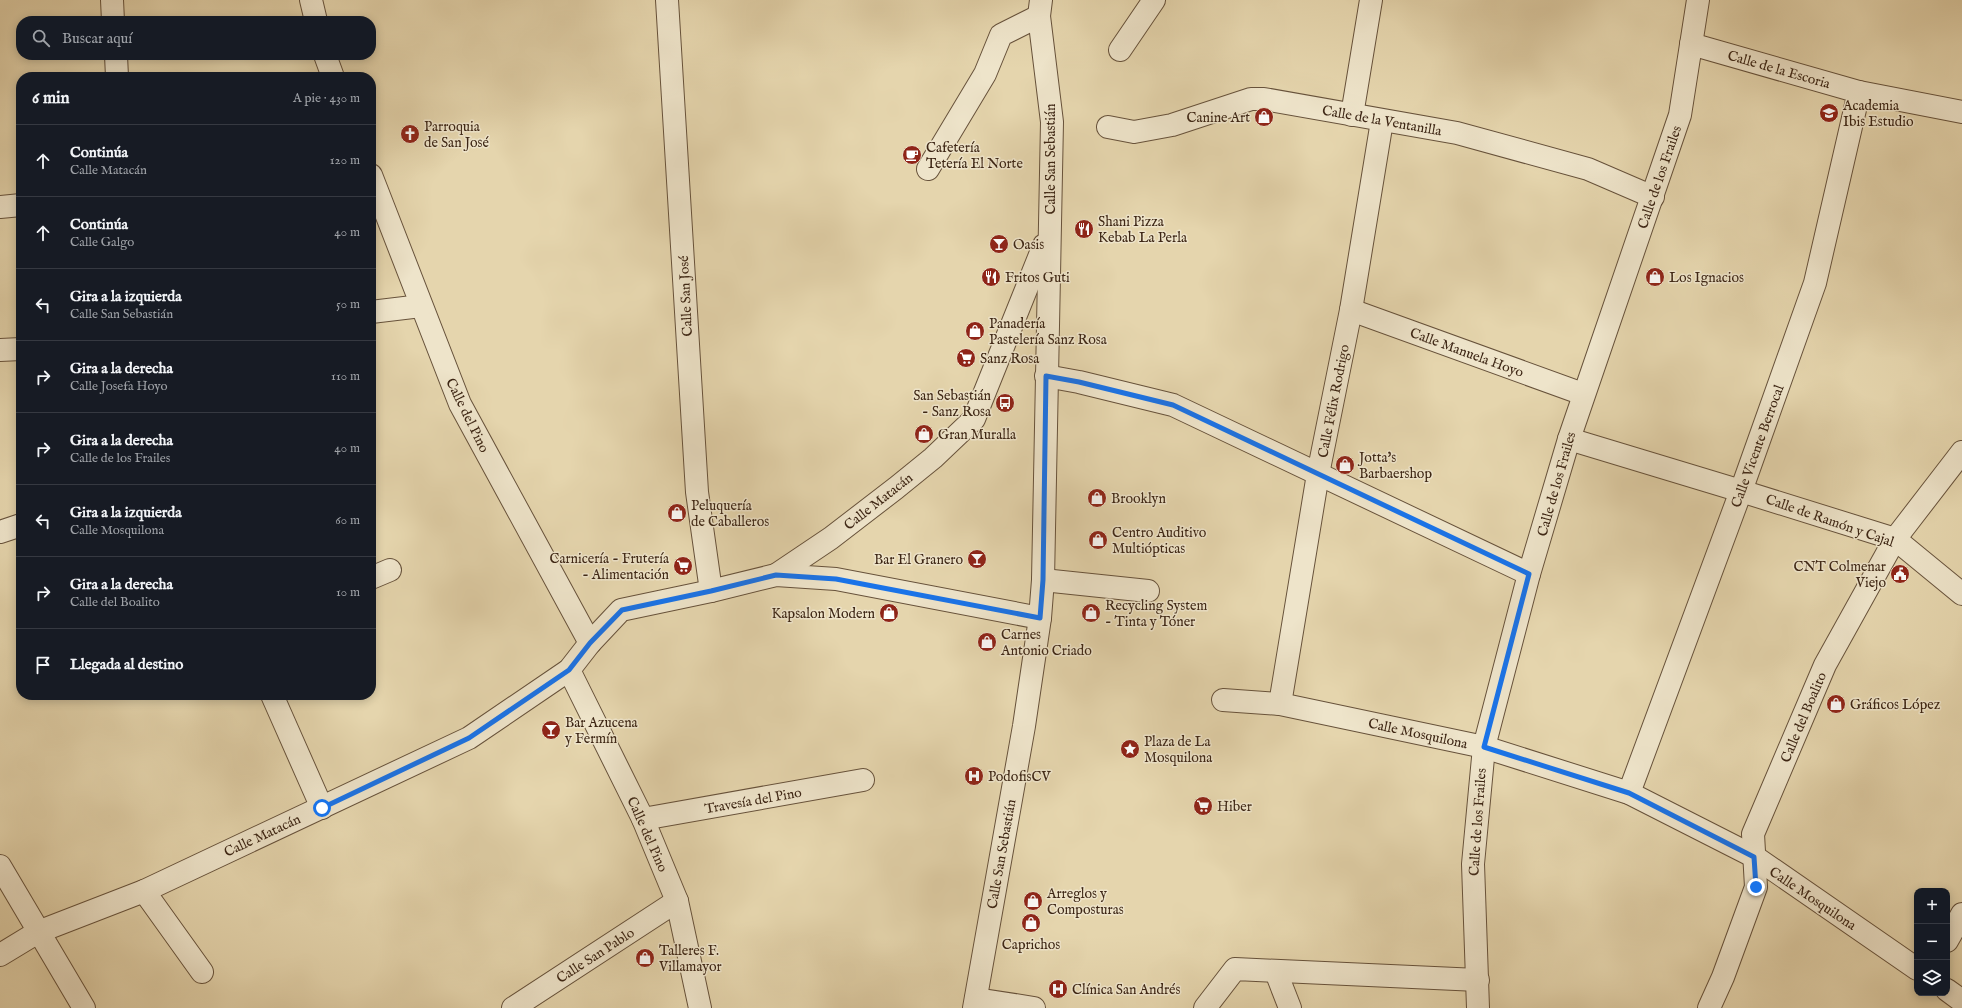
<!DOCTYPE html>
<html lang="es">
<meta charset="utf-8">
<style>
:root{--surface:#171b24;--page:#242831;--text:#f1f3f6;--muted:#9ea1a6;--line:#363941}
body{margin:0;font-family:"IM FELL English",serif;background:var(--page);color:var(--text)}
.controls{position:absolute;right:12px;bottom:12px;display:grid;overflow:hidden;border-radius:8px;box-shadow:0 2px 10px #0003}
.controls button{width:36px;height:36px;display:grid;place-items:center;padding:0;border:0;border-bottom:1px solid var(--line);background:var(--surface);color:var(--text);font:20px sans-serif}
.stop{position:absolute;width:12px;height:12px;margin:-9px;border:3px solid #1a73e8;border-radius:50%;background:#fff}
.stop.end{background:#1a73e8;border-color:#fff;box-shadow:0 1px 4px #0008}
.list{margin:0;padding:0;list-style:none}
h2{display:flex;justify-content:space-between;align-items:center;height:52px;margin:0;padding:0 16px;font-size:17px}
h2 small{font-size:13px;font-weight:400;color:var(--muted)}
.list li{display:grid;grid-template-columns:26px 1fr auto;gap:12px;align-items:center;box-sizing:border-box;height:72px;padding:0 16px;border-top:1px solid var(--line)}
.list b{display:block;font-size:15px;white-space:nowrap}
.list p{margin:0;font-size:13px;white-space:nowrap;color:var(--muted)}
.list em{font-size:13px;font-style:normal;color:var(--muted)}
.icon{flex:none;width:22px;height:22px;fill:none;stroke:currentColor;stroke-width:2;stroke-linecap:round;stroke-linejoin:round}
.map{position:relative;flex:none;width:1962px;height:1008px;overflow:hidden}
.search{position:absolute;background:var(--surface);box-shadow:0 2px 10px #0003;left:16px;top:16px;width:360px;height:44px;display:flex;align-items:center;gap:10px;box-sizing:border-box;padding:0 14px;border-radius:16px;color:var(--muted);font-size:15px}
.panel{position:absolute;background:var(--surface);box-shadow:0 2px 10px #0003;left:16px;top:72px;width:360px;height:628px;border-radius:16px}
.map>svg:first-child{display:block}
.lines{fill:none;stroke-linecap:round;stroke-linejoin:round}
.minor-casing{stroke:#67523b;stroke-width:24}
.minor{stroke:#eee4ca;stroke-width:22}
.route{stroke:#1a73e8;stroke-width:5}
.labels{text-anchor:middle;stroke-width:3;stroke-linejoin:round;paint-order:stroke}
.street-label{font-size:14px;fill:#3d2615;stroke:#eee4ca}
.poi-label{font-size:14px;fill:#3d2615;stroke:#eee4ca;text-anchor:start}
</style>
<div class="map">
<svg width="1962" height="1008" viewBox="0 0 1962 1008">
<rect width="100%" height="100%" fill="#e5d5ad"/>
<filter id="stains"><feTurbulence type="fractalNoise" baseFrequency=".005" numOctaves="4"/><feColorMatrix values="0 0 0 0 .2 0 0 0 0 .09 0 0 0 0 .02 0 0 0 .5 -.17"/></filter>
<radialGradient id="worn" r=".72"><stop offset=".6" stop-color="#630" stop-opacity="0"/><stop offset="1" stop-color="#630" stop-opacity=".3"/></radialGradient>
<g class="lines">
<g class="minor-casing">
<g id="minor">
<polyline points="112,0 113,21"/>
<polyline points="311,0 316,21"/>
<polyline points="667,0 697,492 711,591"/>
<polyline points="1691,44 1859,92 1962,112"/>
<polyline points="1120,50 1154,0"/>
<polyline points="116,55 117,77"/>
<polyline points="325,55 333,77"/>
<polyline points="1352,115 1371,0"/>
<polyline points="1108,127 1134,132 1172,125 1251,99 1264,99 1457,133 1588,169 1653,197"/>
<polyline points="928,169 985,74 1001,35 1039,16"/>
<polyline points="371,175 460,404 590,643"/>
<polyline points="0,207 21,205"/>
<polyline points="1351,310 1583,394"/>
<polyline points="371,312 421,306"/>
<polyline points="0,350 21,349"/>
<polyline points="1046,376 1079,382 1173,405 1529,574"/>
<polyline points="1569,439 1741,491 1895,539 1962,594"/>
<polyline points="0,532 21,525"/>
<polyline points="776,575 831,538 896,488 933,458 974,419 1044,245"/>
<polyline points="371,578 390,570"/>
<polyline points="1043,580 1148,591"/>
<polyline points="569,670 643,819 677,901 700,1008"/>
<polyline points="272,695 322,808"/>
<polyline points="1223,700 1280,704 1484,747 1629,793 1755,857 1917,969"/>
<polyline points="1280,704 1318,474 1351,310 1382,121"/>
<polyline points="1629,793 1741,491 1815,283 1859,92"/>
<polyline points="643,819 863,780"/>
<polyline points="0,866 84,1008"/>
<polyline points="144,891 202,972"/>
<polyline points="1947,941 1962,914"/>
<polyline points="0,955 38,932 144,891 469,738 569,670 590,643 621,610 711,591 776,575 836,579 1040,618"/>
<polyline points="1276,972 1290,1008"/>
<polyline points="1947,990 1962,1001"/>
<polyline points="976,999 1034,1008"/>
<polyline points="513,1008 677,901"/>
<polyline points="974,1008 1024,726 1040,618 1043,580 1052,122 1039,16 1041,0"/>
<polyline points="1205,1008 1235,969 1478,980"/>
<polyline points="1478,1008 1473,864 1484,747 1529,574 1569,439 1680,115 1698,0"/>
<polyline points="1709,1008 1723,977 1756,887 1753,834 1825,665 1895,539 1962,452"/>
</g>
</g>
<use href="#minor" class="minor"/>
</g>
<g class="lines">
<polyline class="route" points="322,808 469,738 569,670 590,643 622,610 711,591 776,575 836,579 1040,618 1043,580 1046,376 1079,382 1173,405 1529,574 1484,747 1629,793 1754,857 1756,887"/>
</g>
<defs>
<g id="school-disc" transform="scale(1)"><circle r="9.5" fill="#8f2418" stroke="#eee4ca"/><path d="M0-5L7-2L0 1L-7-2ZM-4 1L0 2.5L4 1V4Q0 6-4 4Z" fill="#fff"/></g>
<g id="shop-disc" transform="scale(1)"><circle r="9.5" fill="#8f2418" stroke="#eee4ca"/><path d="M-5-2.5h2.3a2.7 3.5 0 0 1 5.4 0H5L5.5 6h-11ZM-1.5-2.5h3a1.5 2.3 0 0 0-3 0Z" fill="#fff"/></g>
<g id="church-disc" transform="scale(1)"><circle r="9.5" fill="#8f2418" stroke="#eee4ca"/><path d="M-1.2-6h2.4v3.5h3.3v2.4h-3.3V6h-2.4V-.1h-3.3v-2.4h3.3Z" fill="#fff"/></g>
<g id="cafe-disc" transform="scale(1)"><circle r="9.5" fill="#8f2418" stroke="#eee4ca"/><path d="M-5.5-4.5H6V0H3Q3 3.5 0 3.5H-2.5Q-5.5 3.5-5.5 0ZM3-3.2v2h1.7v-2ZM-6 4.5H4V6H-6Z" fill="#fff"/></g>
<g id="restaurant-disc" transform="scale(1)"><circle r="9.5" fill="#8f2418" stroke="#eee4ca"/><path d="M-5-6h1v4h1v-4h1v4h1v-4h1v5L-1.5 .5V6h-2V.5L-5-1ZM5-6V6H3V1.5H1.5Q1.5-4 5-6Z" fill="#fff"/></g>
<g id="bar-disc" transform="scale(1)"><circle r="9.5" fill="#8f2418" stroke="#eee4ca"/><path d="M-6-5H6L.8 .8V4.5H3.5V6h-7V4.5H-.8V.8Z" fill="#fff"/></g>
<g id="supermarket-disc" transform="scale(1)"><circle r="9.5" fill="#8f2418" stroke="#eee4ca"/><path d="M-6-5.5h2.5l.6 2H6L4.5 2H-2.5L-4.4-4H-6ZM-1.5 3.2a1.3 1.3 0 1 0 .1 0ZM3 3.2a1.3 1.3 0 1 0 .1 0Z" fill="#fff"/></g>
<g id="bus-disc" transform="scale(1)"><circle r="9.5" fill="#8f2418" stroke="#eee4ca"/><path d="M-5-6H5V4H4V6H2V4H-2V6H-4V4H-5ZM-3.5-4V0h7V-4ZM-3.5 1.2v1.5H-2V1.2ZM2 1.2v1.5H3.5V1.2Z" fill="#fff"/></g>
<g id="civic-disc" transform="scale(1)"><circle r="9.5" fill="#8f2418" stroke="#eee4ca"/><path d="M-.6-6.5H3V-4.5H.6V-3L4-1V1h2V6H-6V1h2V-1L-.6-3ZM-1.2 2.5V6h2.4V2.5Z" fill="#fff"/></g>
<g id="sight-disc" transform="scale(1)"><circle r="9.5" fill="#8f2418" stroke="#eee4ca"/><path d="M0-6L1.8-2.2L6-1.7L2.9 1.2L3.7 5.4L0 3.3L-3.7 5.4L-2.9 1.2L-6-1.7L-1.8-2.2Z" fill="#fff"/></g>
<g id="hospital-disc" transform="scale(1)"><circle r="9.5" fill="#8f2418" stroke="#eee4ca"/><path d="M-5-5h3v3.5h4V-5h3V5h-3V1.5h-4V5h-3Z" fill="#fff"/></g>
</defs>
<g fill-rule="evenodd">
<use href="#school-disc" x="1829" y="113"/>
<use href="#shop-disc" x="1264" y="117"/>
<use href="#church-disc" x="410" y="134"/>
<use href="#cafe-disc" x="912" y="155"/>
<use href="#restaurant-disc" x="1084" y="229"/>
<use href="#bar-disc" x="999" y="244"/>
<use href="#restaurant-disc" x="991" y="277"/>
<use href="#shop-disc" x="1655" y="277"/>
<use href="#shop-disc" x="975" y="331"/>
<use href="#supermarket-disc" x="966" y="358"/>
<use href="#bus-disc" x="1005" y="403"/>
<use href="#shop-disc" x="924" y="434"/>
<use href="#shop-disc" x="1345" y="465"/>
<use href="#shop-disc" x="1097" y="498"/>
<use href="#shop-disc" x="677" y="513"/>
<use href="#shop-disc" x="1098" y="540"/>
<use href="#bar-disc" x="977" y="559"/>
<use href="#supermarket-disc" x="683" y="566"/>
<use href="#civic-disc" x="1900" y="574"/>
<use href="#shop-disc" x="889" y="613"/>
<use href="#shop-disc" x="1091" y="613"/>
<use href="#shop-disc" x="987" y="642"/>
<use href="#shop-disc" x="1836" y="704"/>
<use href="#bar-disc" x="551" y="730"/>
<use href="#sight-disc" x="1130" y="749"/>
<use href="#hospital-disc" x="974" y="776"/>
<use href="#supermarket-disc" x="1203" y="806"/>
<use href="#shop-disc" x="1033" y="901"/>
<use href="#shop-disc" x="1031" y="923"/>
<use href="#shop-disc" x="645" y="958"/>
<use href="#hospital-disc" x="1058" y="989"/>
</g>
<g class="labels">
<g class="street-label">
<text transform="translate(1779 69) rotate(16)" y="5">Calle de la Escoria</text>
<text transform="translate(1382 120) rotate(10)" y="5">Calle de la Ventanilla</text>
<text transform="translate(1050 159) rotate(-90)" y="5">Calle San Sebastián</text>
<text transform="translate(1659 177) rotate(-71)" y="5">Calle de los Frailes</text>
<text transform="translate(685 296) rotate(-93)" y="5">Calle San José</text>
<text transform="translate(1467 352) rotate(20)" y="5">Calle Manuela Hoyo</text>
<text transform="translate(1333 401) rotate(-79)" y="5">Calle Félix Rodrigo</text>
<text transform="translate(468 415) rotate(64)" y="5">Calle del Pino</text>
<text transform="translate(1757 446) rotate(-70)" y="5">Calle Vicente Berrocal</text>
<text transform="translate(1556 484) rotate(-74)" y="5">Calle de los Frailes</text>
<text transform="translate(878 501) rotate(-38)" y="5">Calle Matacán</text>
<text transform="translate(1830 520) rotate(19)" y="5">Calle de Ramón y Cajal</text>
<text transform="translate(1803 717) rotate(-67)" y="5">Calle del Boalito</text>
<text transform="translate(1418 733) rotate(12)" y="5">Calle Mosquilona</text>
<text transform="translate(753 800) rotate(-10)" y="5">Travesía del Pino</text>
<text transform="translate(1477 822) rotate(-86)" y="5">Calle de los Frailes</text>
<text transform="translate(648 834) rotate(66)" y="5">Calle del Pino</text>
<text transform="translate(262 835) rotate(-25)" y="5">Calle Matacán</text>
<text transform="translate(1001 854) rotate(-80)" y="5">Calle San Sebastián</text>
<text transform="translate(1813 898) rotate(34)" y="5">Calle Mosquilona</text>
<text transform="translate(595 955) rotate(-33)" y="5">Calle San Pablo</text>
</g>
<g class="poi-label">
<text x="1843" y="110">Academia<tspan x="1843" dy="16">Ibis Estudio</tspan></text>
<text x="1250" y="122" text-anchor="end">Canine Art</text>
<text x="424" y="131">Parroquia<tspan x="424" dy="16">de San José</tspan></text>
<text x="926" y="152">Cafetería<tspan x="926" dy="16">Tetería El Norte</tspan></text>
<text x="1098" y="226">Shani Pizza<tspan x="1098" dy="16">Kebab La Perla</tspan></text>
<text x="1013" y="249">Oasis</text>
<text x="1005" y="282">Fritos Guti</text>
<text x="1669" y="282">Los Ignacios</text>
<text x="989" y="328">Panadería<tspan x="989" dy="16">Pastelería Sanz Rosa</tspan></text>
<text x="980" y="363">Sanz Rosa</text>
<text x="991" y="400" text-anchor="end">San Sebastián<tspan x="991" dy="16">- Sanz Rosa</tspan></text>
<text x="938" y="439">Gran Muralla</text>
<text x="1359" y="462">Jotta's<tspan x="1359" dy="16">Barbaershop</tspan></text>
<text x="1111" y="503">Brooklyn</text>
<text x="691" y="510">Peluquería<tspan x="691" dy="16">de Caballeros</tspan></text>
<text x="1112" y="537">Centro Auditivo<tspan x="1112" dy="16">Multiópticas</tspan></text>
<text x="669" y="563" text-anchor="end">Carnicería - Frutería<tspan x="669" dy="16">- Alimentación</tspan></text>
<text x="963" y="564" text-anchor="end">Bar El Granero</text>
<text x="1886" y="571" text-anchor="end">CNT Colmenar<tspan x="1886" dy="16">Viejo</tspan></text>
<text x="1105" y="610">Recycling System<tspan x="1105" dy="16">- Tinta y Tóner</tspan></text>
<text x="875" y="618" text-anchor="end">Kapsalon Modern</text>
<text x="1001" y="639">Carnes<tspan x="1001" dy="16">Antonio Criado</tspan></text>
<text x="1850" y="709">Gráficos López</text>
<text x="565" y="727">Bar Azucena<tspan x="565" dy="16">y Fermín</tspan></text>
<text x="1144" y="746">Plaza de La<tspan x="1144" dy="16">Mosquilona</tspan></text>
<text x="988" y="781">PodofisCV</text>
<text x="1217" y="811">Hiber</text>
<text x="1047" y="898">Arreglos y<tspan x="1047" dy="16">Composturas</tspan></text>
<text x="1031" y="949" text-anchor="middle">Caprichos</text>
<text x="659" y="955">Talleres F.<tspan x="659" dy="16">Villamayor</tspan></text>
<text x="1072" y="994">Clínica San Andrés</text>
</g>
</g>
<rect width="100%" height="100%" filter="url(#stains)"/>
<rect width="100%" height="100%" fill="url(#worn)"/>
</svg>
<div class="controls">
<button>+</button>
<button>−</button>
<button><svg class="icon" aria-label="layers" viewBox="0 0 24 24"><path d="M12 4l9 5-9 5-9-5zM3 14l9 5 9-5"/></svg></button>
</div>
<div class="stop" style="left:322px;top:808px"></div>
<div class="stop end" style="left:1756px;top:887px"></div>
<div class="search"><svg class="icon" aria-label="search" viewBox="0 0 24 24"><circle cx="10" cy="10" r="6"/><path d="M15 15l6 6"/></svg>Buscar aquí</div>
<section class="panel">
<h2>6 min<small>A pie · 430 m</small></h2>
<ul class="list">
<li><svg class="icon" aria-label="ahead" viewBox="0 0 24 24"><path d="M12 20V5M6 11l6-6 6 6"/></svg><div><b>Continúa</b><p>Calle Matacán</p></div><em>120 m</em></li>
<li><svg class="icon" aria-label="ahead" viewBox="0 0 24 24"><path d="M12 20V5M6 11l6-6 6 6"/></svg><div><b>Continúa</b><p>Calle Galgo</p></div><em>40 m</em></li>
<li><svg class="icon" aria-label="left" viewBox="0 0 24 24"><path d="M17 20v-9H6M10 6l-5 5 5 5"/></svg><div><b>Gira a la izquierda</b><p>Calle San Sebastián</p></div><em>50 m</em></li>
<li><svg class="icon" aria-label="right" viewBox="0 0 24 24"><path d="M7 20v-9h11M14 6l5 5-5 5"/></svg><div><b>Gira a la derecha</b><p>Calle Josefa Hoyo</p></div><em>110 m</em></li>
<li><svg class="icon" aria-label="right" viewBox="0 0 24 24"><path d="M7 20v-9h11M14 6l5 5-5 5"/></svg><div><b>Gira a la derecha</b><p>Calle de los Frailes</p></div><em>40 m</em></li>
<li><svg class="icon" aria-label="left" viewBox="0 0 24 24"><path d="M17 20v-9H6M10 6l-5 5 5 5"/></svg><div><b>Gira a la izquierda</b><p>Calle Mosquilona</p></div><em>60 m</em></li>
<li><svg class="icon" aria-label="right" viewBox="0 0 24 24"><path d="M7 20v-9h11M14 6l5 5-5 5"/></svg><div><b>Gira a la derecha</b><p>Calle del Boalito</p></div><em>10 m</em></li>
<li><svg class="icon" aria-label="arrive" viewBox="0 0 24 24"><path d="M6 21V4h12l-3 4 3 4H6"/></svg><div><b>Llegada al destino</b></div></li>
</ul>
</section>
</div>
